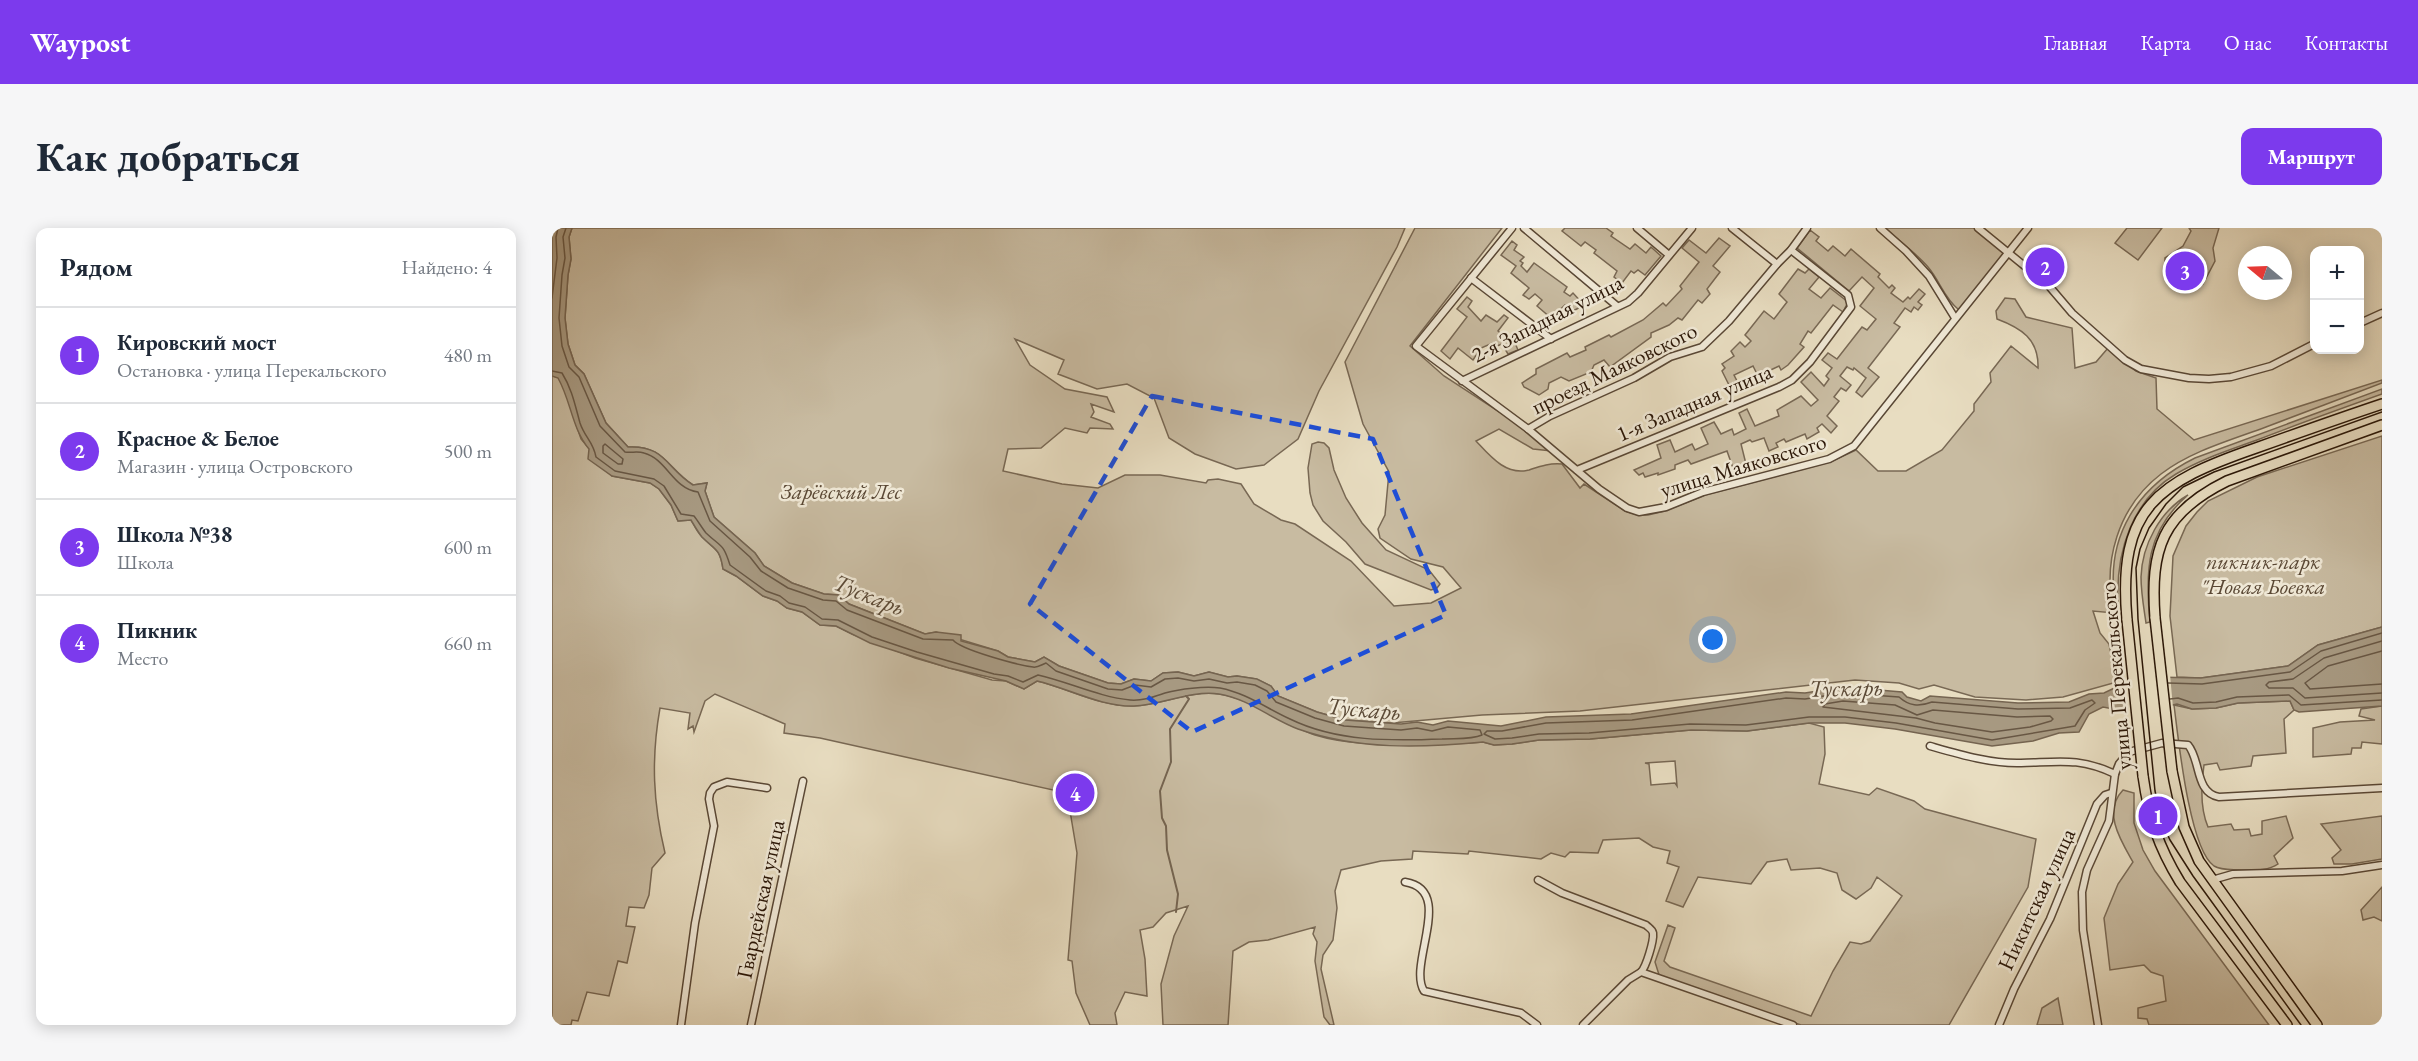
<!DOCTYPE html>
<html lang="ru">
<meta charset="utf-8">
<style>
:root{--surface:#fff;--page:#f6f6f7;--text:#1f2937;--muted:#747a83;--line:#e0e1e3;--accent:#7c3aed}
body{margin:0;font-family:"EB Garamond",serif;background:var(--page);color:var(--text)}
.controls{position:absolute;right:18px;top:18px;display:grid;overflow:hidden;border-radius:12px;box-shadow:0 3px 15px #0003}
.controls button{width:54px;height:54px;display:grid;place-items:center;padding:0;border:0;border-bottom:2px solid var(--line);background:var(--surface);color:var(--text);font:30px sans-serif}
.compass{position:absolute;left:1686px;top:18px;width:54px;height:54px;border-radius:50%;background:var(--surface);box-shadow:0 3px 15px #0003;rotate:289deg}
.you{position:absolute;left:1161px;top:412px;width:21px;height:21px;margin:-15px;border:4px solid #fff;border-radius:50%;background:#1a73e8;box-shadow:0 0 0 9px #1a73e833}
.badge{display:grid;place-items:center;width:39px;height:39px;border-radius:50%;background:var(--accent);color:#fff;font-size:20px;font-weight:700}
.pin{position:absolute;translate:-50% -50%;border:3px solid #fff;box-shadow:0 2px 6px #0006}
.list{margin:0;padding:0;list-style:none}
h2{display:flex;justify-content:space-between;align-items:center;height:78px;margin:0;padding:0 24px;font-size:26px}
h2 small{font-size:20px;font-weight:400;color:var(--muted)}
.list li{display:grid;grid-template-columns:39px 1fr auto;gap:18px;align-items:center;box-sizing:border-box;height:96px;padding:0 24px;border-top:2px solid var(--line)}
.list b{display:block;font-size:22px;white-space:nowrap}
.list p{margin:0;font-size:20px;white-space:nowrap;color:var(--muted)}
.list em{font-size:20px;font-style:normal;color:var(--muted)}
.map{position:relative;flex:none;width:1830px;height:797px;overflow:hidden;border-radius:12px}
header{display:flex;align-items:center;gap:36px;box-sizing:border-box;height:84px;padding:0 30px;background:var(--accent);color:#fff}
header strong{font-size:28px}
nav{display:flex;gap:33px;margin-inline-start:auto;font-size:21px}
.intro{display:flex;align-items:center;justify-content:space-between;box-sizing:border-box;height:144px;padding:0 36px}
h1{margin:0;font-size:42px}
.button{padding:15px 27px;border-radius:12px;background:var(--accent);color:#fff;font-size:21px;font-weight:700}
main{display:flex;gap:36px;padding:0 36px}
aside{flex:1;background:var(--surface);border-radius:12px;box-shadow:0 3px 15px #0003}
.map>svg:first-child{display:block}
.green{fill:#c8bba1;stroke:#786854;stroke-width:1.5;fill-rule:evenodd}
.water{fill:#a79981;stroke:#756450;stroke-width:1.5}
.pier{fill:#e8ddc1}
.lines{fill:none;stroke-linecap:round;stroke-linejoin:round}
.shore{stroke:#685744;stroke-width:1.5}
.stream{stroke:#756450;stroke-width:2}
.street-casing{stroke:#594735;stroke-width:9}
.primary-casing{stroke:#291506;stroke-width:12}
.street{stroke:#f0e9d7;stroke-width:6}
.primary{stroke:#e8ddc1;stroke-width:9}
.tram{stroke:#291506;stroke-width:1.5}
.primary-bridge-casing{stroke:#291506;stroke-width:12;stroke-linecap:butt}
.primary-bridge{stroke:#e8ddc1;stroke-width:9}
.marked{fill:none;stroke:#1d4ed8;stroke-width:4.5;stroke-dasharray:12 8;stroke-linejoin:round}
.labels{text-anchor:middle;stroke-width:5;stroke-linejoin:round;paint-order:stroke}
.street-label{font-size:22px;fill:#291506;stroke:#f0e9d7}
.park-label{font-size:22px;font-style:italic;fill:#594734;stroke:#f0e9d7}
.water-label{font-size:24px;font-style:italic;fill:#5b4a37;stroke:#f0e9d7}
</style>
<header>
<strong>Waypost</strong>
<nav><a>Главная</a><a>Карта</a><a>О нас</a><a>Контакты</a></nav>
</header>
<div class="intro"><h1>Как добраться</h1><a class="button">Маршрут</a></div>
<main>
<aside>
<h2>Рядом<small>Найдено: 4</small></h2>
<ul class="list">
<li><span class="badge">1</span><div><b>Кировский мост</b><p>Остановка · улица Перекальского</p></div><em>480 m</em></li>
<li><span class="badge">2</span><div><b>Красное &amp; Белое</b><p>Магазин · улица Островского</p></div><em>500 m</em></li>
<li><span class="badge">3</span><div><b>Школа №38</b><p>Школа</p></div><em>600 m</em></li>
<li><span class="badge">4</span><div><b>Пикник</b><p>Место</p></div><em>660 m</em></li>
</ul>
</aside>
<div class="map">
<svg width="1830" height="797" viewBox="0 0 1830 797">
<rect width="100%" height="100%" fill="#e8ddc1"/>
<filter id="stains"><feTurbulence type="fractalNoise" baseFrequency=".00333" numOctaves="4"/><feColorMatrix values="0 0 0 0 .2 0 0 0 0 .09 0 0 0 0 .02 0 0 0 .5 -.17"/></filter>
<radialGradient id="worn" r=".72"><stop offset=".6" stop-color="#630" stop-opacity="0"/><stop offset="1" stop-color="#630" stop-opacity=".3"/></radialGradient>
<g class="green">
<path d="M20,0h833l-8,19 -78,144 -21,48 -34,26 -28,4 -41,-15 -26,-16 -15,-40 -27,-14 -30,5 -39,-15 6,-14 -49,-21 15,26 35,24 42,8 7,15 -23,-8 3,8 -3,5 19,7 3,5 -23,-1 -3,5 -22,-5 -24,20 -33,1 -5,22 59,13 36,4 27,-13h35l46,8 2,-3 10,-1 23,5 13,20 27,16 14,4 56,37 43,45 37,-3 30,-15 -18,-21 -32,-8 -31,-21 -2,-9 7,-14 4,-43 -26,-48 -18,-62 70,-134h87l-92,118 34,30 74,48 34,27 -19,-2 -34,-20 -23,12c14,15 30,35 53,29 12,-4 20,-7 33,-6l18,24 4,-4 41,27 13,4h10l17,-4 40,-16 125,-33 26,-12 22,21h28l36,-21 32,-39v-7l17,-22 -1,-9 21,-27 27,22c1,-29 -17,-40 -41,-49l-1,-8 9,-13 10,1 11,18 46,11 3,40 21,-6 12,-14 28,23 20,7 1,31 37,31 188,-60v3c-39,15 -77,29 -116,44 -35,13 -75,24 -105,47 -43,33 -59,88 -47,139l-21,-2 7,22 9,11 8,38 -54,15 -37,3 -51,-3 -41,-12 -15,4 -20,-6 -44,-3 -275,31 -98,4 -90,8 -47,-3 -28,-8 -39,-16 -7,-10 -15,-7 -19,-3 -9,1 -19,-5 -15,4 -16,-4 -15,1 -12,8 -17,-2 -13,5 -13,-1 -49,-17 -15,-9 -9,5 -27,-5 -10,-6 -62,-19 -11,2 -76,-30 -10,-9 -15,-1 -32,-11 -28,-17 -9,-13 -41,-36 -9,-26 2,-8 -14,2c-26,-17 -29,-40 -65,-38l-22,-24 -22,-49 -9,-9 -7,-21 -3,-26 3,-43 3,-16 -2,-22z"/>
<polygon points="1013,0 1054,0 1061,5 1059,8 1078,21 1083,16 1094,25 1099,19 1109,28 1093,47 1086,42 1082,45 1079,43 1070,55 1062,49 1065,43 1042,25 1044,22 1033,14 1029,18 1010,3"/>
<path d="M1333,0h89l30,25 -45,57c-15,-12 -19,-29 -31,-43 -12,-14 -29,-26 -43,-39z"/>
<polygon points="1575,0 1610,0 1586,32 1563,15"/>
<polygon points="1637,0 1667,0 1661,20 1663,33 1651,56 1643,59 1631,46 1623,49 1623,39 1613,37 1613,30 1631,18 1639,3"/>
<polygon points="1258,2 1267,9 1264,13 1276,23 1281,18 1293,28 1299,21 1328,46 1326,49 1337,60 1340,57 1343,60 1339,65 1351,74 1356,69 1358,71 1367,61 1373,66 1366,74 1370,77 1366,82 1362,79 1359,84 1353,80 1342,95 1348,99 1316,140 1327,149 1310,169 1304,164 1314,150 1302,140 1301,142 1295,139 1288,148 1299,157 1294,163 1289,160 1282,169 1287,173 1275,188 1285,198 1279,205 1270,196 1265,200 1267,204 1255,211 1253,206 1234,214 1232,211 1224,215 1226,219 1217,223 1212,210 1200,214 1198,212 1189,216 1194,236 1181,240 1175,223 1139,236 1136,232 1123,237 1123,241 1106,247 1106,245 1093,249 1091,245 1087,247 1082,242 1109,230 1105,217 1118,212 1123,224 1140,216 1143,222 1156,216 1149,200 1162,194 1169,206 1180,201 1182,207 1194,201 1187,185 1195,181 1203,198 1227,188 1225,182 1249,168 1259,178 1266,172 1249,154 1259,144 1272,158 1277,151 1274,148 1280,140 1270,132 1276,125 1285,131 1310,99 1315,102 1324,91 1308,78 1322,60 1310,49 1297,63 1245,20"/>
<polygon points="1167,10 1178,18 1161,38 1168,44 1155,61 1158,66 1150,75 1146,72 1130,92 1126,90 1117,97 1099,105 1099,109 1058,139 1052,132 1042,137 1039,144 1017,153 1009,149 997,155 996,161 987,167 972,159 970,155 984,146 984,141 1015,125 1018,129 1034,122 1033,119 1057,107 1059,109 1091,92 1111,75 1114,78 1130,61 1128,58 1147,34 1130,20 1137,12 1154,25"/>
<polygon points="960,13 965,17 962,22 972,29 968,33 971,35 969,38 975,44 982,35 1015,59 1012,64 1018,68 1021,65 1032,77 1021,83 1013,77 999,90 985,78 990,72 983,66 977,71 971,67 977,60 959,45 964,38 949,27"/>
<polygon points="1246,41 1253,45 1257,41 1267,49 1257,61 1269,70 1278,60 1296,74 1291,84 1281,77 1259,105 1256,103 1248,116 1252,119 1236,137 1229,142 1227,138 1206,148 1201,138 1182,147 1185,153 1177,157 1170,143 1173,140 1170,136 1182,128 1179,123 1188,114 1193,119 1199,113 1193,107 1212,83 1222,91 1235,74 1227,66"/>
<polygon points="915,69 920,73 916,79 929,93 934,87 945,94 952,87 956,90 946,103 955,111 960,108 966,122 956,126 950,116 945,118 943,114 929,120 921,132 906,120 898,131 889,123 915,89 905,81"/>
<path d="M0,148l6,1 7,14 16,48 31,37 38,7 9,6 12,16 7,16 13,-1c3,5 6,12 11,17 13,13 18,11 21,32l13,7 27,20 14,5 10,7 15,4 18,13 16,1 16,8 63,24 77,22 14,1 18,8 13,-8c30,7 64,26 96,25 29,-1 57,-16 86,-12 35,5 63,30 96,41 33,10 66,9 100,9 23,0 46,0 68,-2l11,3 18,-1 27,-4 51,-1 101,-9 56,1 62,-8 15,4 1,27 -6,30 50,11 8,-7 37,13 11,8 111,30 -8,48 -79,138h-148l-141,-47 -5,-16 13,-37 7,3 -11,33 6,6 141,49 22,-45 17,-29 11,2 9,-3 32,-45 -25,-19 -6,11 -15,11 -14,-9 -5,-17 -17,-5 -29,2 -4,-11 -20,3 -16,22 -53,-7 -15,30 -17,-6 13,-34 -12,-4 3,-12 -17,-4 -14,-9 -36,2 -5,13 -28,-1 -5,5 -14,-4 -10,6 -72,-8 -1,3 -55,-3 -1,8 -31,2 -40,9 -6,21 2,17 -4,32 -10,15 -2,14 13,56h-4l-6,-8 -9,-56 2,-19 -4,-8 2,-7 -47,13 -19,2 -16,9 -5,74h-65l-2,-41 13,-48 14,-30 -22,7 -13,14 -13,3 5,29 2,37 -22,-4 -10,21 2,12h-27l-14,-32 -4,-32 -4,-1 9,-107 -10,-60 -247,-55 -36,-5 1,-9 -70,-30 -10,7 -11,31 -1,-6 -5,3 2,-16 -30,-5c-9,51 -7,95 5,145l-13,15 -3,27 -5,13 -15,-1 -3,19 9,1 -8,36 -9,-2 -9,35 -22,-4 -9,29 -6,-1 -1,5h-19zM1123,533l2,25 -2,-3 -24,2 -2,-21 -4,-1z"/>
<path d="M1830,161v5c-42,15 -84,30 -125,46 -27,10 -56,19 -81,34 -44,26 -60,78 -58,127h-3c-10,-65 23,-115 80,-143z"/>
<polygon points="1830,208 1830,399 1766,417 1736,438 1649,450 1625,449 1618,388 1621,328 1634,298 1645,284 1656,273 1705,249"/>
<polygon points="766,214 772,215 777,220 782,242 794,270 810,295 834,322 877,342 888,356 885,360 879,362 813,336 794,314 771,293 761,277 758,265 756,240 760,216"/>
<path d="M1636,267c-42,36 -43,76 -38,127l-4,1c-2,-14 -5,-30 -5,-46 1,-32 19,-66 47,-82z"/>
<path d="M1738,473l4,9 -10,9 2,34 -33,3 -2,10 -31,4 -3,-7 -13,2c-3,20 -4,43 4,62l23,-3 3,6 15,-1 2,7 11,-2v-13l24,-5 7,22 -19,18 4,8c-10,7 -24,6 -36,6 -8,-1 -20,1 -28,-4 -25,-17 -36,-131 -40,-161l18,4 24,-1 22,-5z"/>
<polygon points="1830,478 1830,516 1810,514 1809,520 1800,520 1799,526 1761,529 1761,500 1788,494 1823,492 1807,488 1809,481"/>
<path d="M1571,562l11,3v30l9,27 12,21 114,154h-120l-2,-6 -9,-1v-10l28,-7 -3,-25 -12,-4 -7,-7 -34,5 -6,-52 14,-34 15,-22c-12,-21 -31,-50 -10,-72z"/>
<polygon points="1830,588 1830,631 1800,636 1782,636 1780,630 1789,622 1769,596"/>
<polygon points="1830,659 1830,693 1822,689 1811,692 1809,682"/>
<polygon points="1506,770 1511,797 1485,797 1490,780"/>
</g>
<path class="water" d="M0,0h20l-3,9 2,22 -3,16 -3,43 3,26 7,21 9,9 22,49 22,24c37,-2 38,21 65,38l14,-2 -2,8 9,26 41,36 9,13 28,17 32,11 15,1 10,9 76,30 11,-2 25,3v6l37,10 10,6 27,5 9,-5 15,9 49,17 13,1 13,-5 17,2 12,-8 15,-1 16,4 15,-4 19,5 9,-1 20,3 14,7 7,10 39,16 28,8 56,4 16,-2 16,3 15,-4 53,5 45,-9 85,-3 155,-22 19,1 38,-6 59,5 5,5 14,4 9,-5 88,7 51,-1 20,-8 15,-1 23,-11 26,-5 48,1 87,-12 30,-21 64,-18v79l-83,6 -5,-2 -4,-9 -52,2 -22,5 -24,1 -15,-5 -26,6h-32l-16,-3 -14,7 -10,18 -20,1 -26,8 -41,5 -97,-17 -50,-6h-36l-62,8 -56,-1 -101,9 -51,1 -27,4 -18,1 -11,-3c-62,6 -125,8 -185,-13 -27,-10 -49,-30 -79,-35 -29,-4 -57,11 -85,12 -33,1 -66,-18 -97,-25l-13,8 -18,-8 -57,-13 -79,-25 -34,-17 -16,-1 -18,-13 -15,-4 -10,-7 -14,-5 -27,-20 -13,-7c-3,-21 -8,-19 -21,-32 -4,-5 -8,-12 -11,-17l-13,1 -7,-16 -12,-16 -9,-6 -38,-7 -24,-17 1,-10c-17,-20 -18,-48 -31,-71l-6,-2z"/>
<polygon class="pier" points="1601,446 1618,446 1621,480 1599,485 1575,485 1572,452"/>
<g class="lines">
<g class="shore">
<polyline points="0,70 5,30 4,9 6,0"/>
<path d="M0,143l10,2c10,16 13,32 18,50 5,15 13,18 16,34l19,14 39,8 10,7 17,28 13,2c4,5 8,12 12,17 16,15 17,10 24,32l36,26 14,5 9,7 16,4 17,12 16,1 34,17 45,15 77,22 14,2 15,6 15,-7c31,7 61,22 92,25 13,1 23,-3 35,-7 15,-4 39,-7 55,-5 26,5 46,20 70,31 47,23 101,22 152,20 12,-1 29,1 40,-4l-2,-5 -32,-3 -16,4 -15,-3 -16,2 -57,-4 -29,-8 -39,-16 -9,-11 -12,-6 -18,-3 -10,1 -18,-4 -15,2 -16,-3 -13,1 -14,8 -16,-2 -13,5 -14,-1 -52,-18 -10,-8c-5,2 -9,5 -13,4 -15,-2 -72,-17 -80,-27l-30,-1 -76,-29 -11,-9 -13,-1 -35,-12 -27,-17 -11,-14 -40,-36 -12,-29c-25,-3 -31,-33 -54,-39 -6,-2 -13,0 -19,-1l-25,-26 -21,-49 -10,-10 -7,-21 -3,-28 3,-43 3,-17 -2,-21 3,-9"/>
<polygon points="53,216 71,231 70,236 66,236 51,225 51,218"/>
<polyline points="1830,413 1772,430 1741,451 1717,454 1714,457 1717,460 1741,460 1753,470 1830,465"/>
<polyline points="1830,423 1776,438 1753,455 1758,461 1830,456"/>
<polyline points="1616,455 1650,456 1738,444 1769,423 1830,405"/>
<path d="M1291,465l56,4c10,9 20,10 33,5l86,7 52,-1 22,-8 3,3 -10,7 -10,16 -83,14 -96,-17 -51,-6h-36l-63,8 -56,-1 -101,9 -50,1 -27,4 -17,1 -11,-5 3,-3h15l44,-8 86,-3 154,-22 19,1z"/>
<polyline points="1618,471 1626,470 1641,475 1664,474 1685,469 1737,467 1749,477 1830,472"/>
<polygon points="1291,473 1343,477 1365,487 1381,482 1465,489 1498,488 1501,491 1499,493 1478,499 1440,504 1383,495 1364,490 1271,479 1273,476"/>
</g>
<polyline class="stream" points="624,684 626,666 615,622 614,598 610,590 608,563 619,534 618,501 637,471 634,468"/>
<g class="street-casing">
<g id="street">
<polyline points="960,0 864,118 976,201 1047,261 1075,280 1087,284 1114,279 1151,264 1277,231 1302,218 1476,0"/>
<polyline points="972,0 1065,78"/>
<polyline points="1085,0 1117,27"/>
<polyline points="1180,0 1225,36"/>
<polyline points="1328,0 1354,23 1377,48 1403,90"/>
<polyline points="1426,0 1497,58 1520,85 1573,132 1589,141 1637,150 1657,151 1679,149 1719,138 1762,116"/>
<polyline points="919,50 999,111"/>
<polyline points="1808,95 1830,85"/>
<polyline points="910,153 1076,74 1086,65 1140,0"/>
<polyline points="976,201 998,188 1082,150 1118,129 1150,119 1177,93 1225,36 1239,22 1255,0"/>
<polyline points="1025,242 1227,159 1240,152 1258,134 1299,79 1296,67 1239,22"/>
<path d="M1378,518c28,8 61,18 91,17 38,-1 58,-6 94,11"/>
<path d="M986,652l24,13 84,32c3,3 6,4 7,8 1,8 -7,34 -12,39"/>
<polyline points="1660,652 1681,646 1790,643 1830,637"/>
<path d="M853,654c51,8 2,82 19,109l97,22 16,12"/>
<polyline points="129,797 143,695 162,598 157,571 158,565 162,559 175,554 215,560"/>
<polyline points="199,797 251,553"/>
<polyline points="1031,797 1076,752 1089,744 1241,797"/>
<polyline points="1447,797 1462,761 1498,691 1545,576 1553,567 1559,565"/>
<path d="M1546,797l-15,-95 -1,-38 5,-22 22,-49 6,-47 4,-10 10,-12 33,-9 26,2c13,15 7,48 31,52l163,-9"/>
</g>
</g>
<g class="primary-casing">
<g id="primary">
<path d="M1603,390c-5,-69 7,-105 72,-137l155,-56"/>
<path d="M1575,392c-10,-113 31,-138 129,-172 42,-15 84,-30 126,-44"/>
<polyline points="1620,543 1632,599 1647,633 1765,797"/>
<path d="M1591,548c6,42 15,70 37,106l107,143"/>
</g>
</g>
<use href="#street" class="street"/>
<use href="#primary" class="primary"/>
<polyline class="tram" points="1749,797 1641,648 1618,612 1611,597 1603,563 1586,391 1584,340 1588,321 1597,300 1614,276 1631,259 1662,244 1830,184"/>
<g class="primary-bridge-casing">
<g id="primary-bridge">
<polyline points="1603,390 1620,543"/>
<polyline points="1575,392 1591,548"/>
</g>
</g>
<use href="#primary-bridge" class="primary-bridge"/>
</g>
<path class="marked" d="M600,168l221,43 73,176 -254,117 -162,-128z"/>
<g class="labels">
<g class="street-label">
<text transform="translate(995 90) rotate(-27)" y="8">2-я Западная улица</text>
<text transform="translate(1062 140) rotate(-26)" y="8">проезд Маяковского</text>
<text transform="translate(1142 174) rotate(-23)" y="8">1-я Западная улица</text>
<text transform="translate(1191 237) rotate(-17)" y="8">улица Маяковского</text>
<text transform="translate(1563 448) rotate(-95)" y="8">улица Перекальского</text>
<text transform="translate(208 671) rotate(-78)" y="8">Гвардейская улица</text>
<text transform="translate(1484 671) rotate(-65)" y="8">Никитская улица</text>
</g>
<g class="park-label">
<text x="289" y="271">Зарёвский Лес</text>
<text x="1711" y="341">пикник-парк<tspan x="1711" dy="25">"Новая Боевка</tspan></text>
</g>
<g class="water-label">
<text transform="translate(317 367) rotate(22)" y="8">Тускарь</text>
<text transform="translate(1294 460) rotate(-1)" y="8">Тускарь</text>
<text transform="translate(812 481) rotate(5)" y="8">Тускарь</text>
</g>
</g>
<rect width="100%" height="100%" filter="url(#stains)"/>
<rect width="100%" height="100%" fill="url(#worn)"/>
</svg>
<div class="controls">
<button>+</button>
<button>−</button>
</div>
<svg class="compass" viewBox="-18 -18 36 36"><path d="M0-13l5 13h-10z" fill="#e53935"/><path d="M0 13l5-13h-10z" fill="#747a83"/></svg>
<div class="you"></div>
<div class="pin badge" style="left:1606px;top:588px">1</div>
<div class="pin badge" style="left:1493px;top:39px">2</div>
<div class="pin badge" style="left:1633px;top:43px">3</div>
<div class="pin badge" style="left:523px;top:565px">4</div>
</div>
</main>
